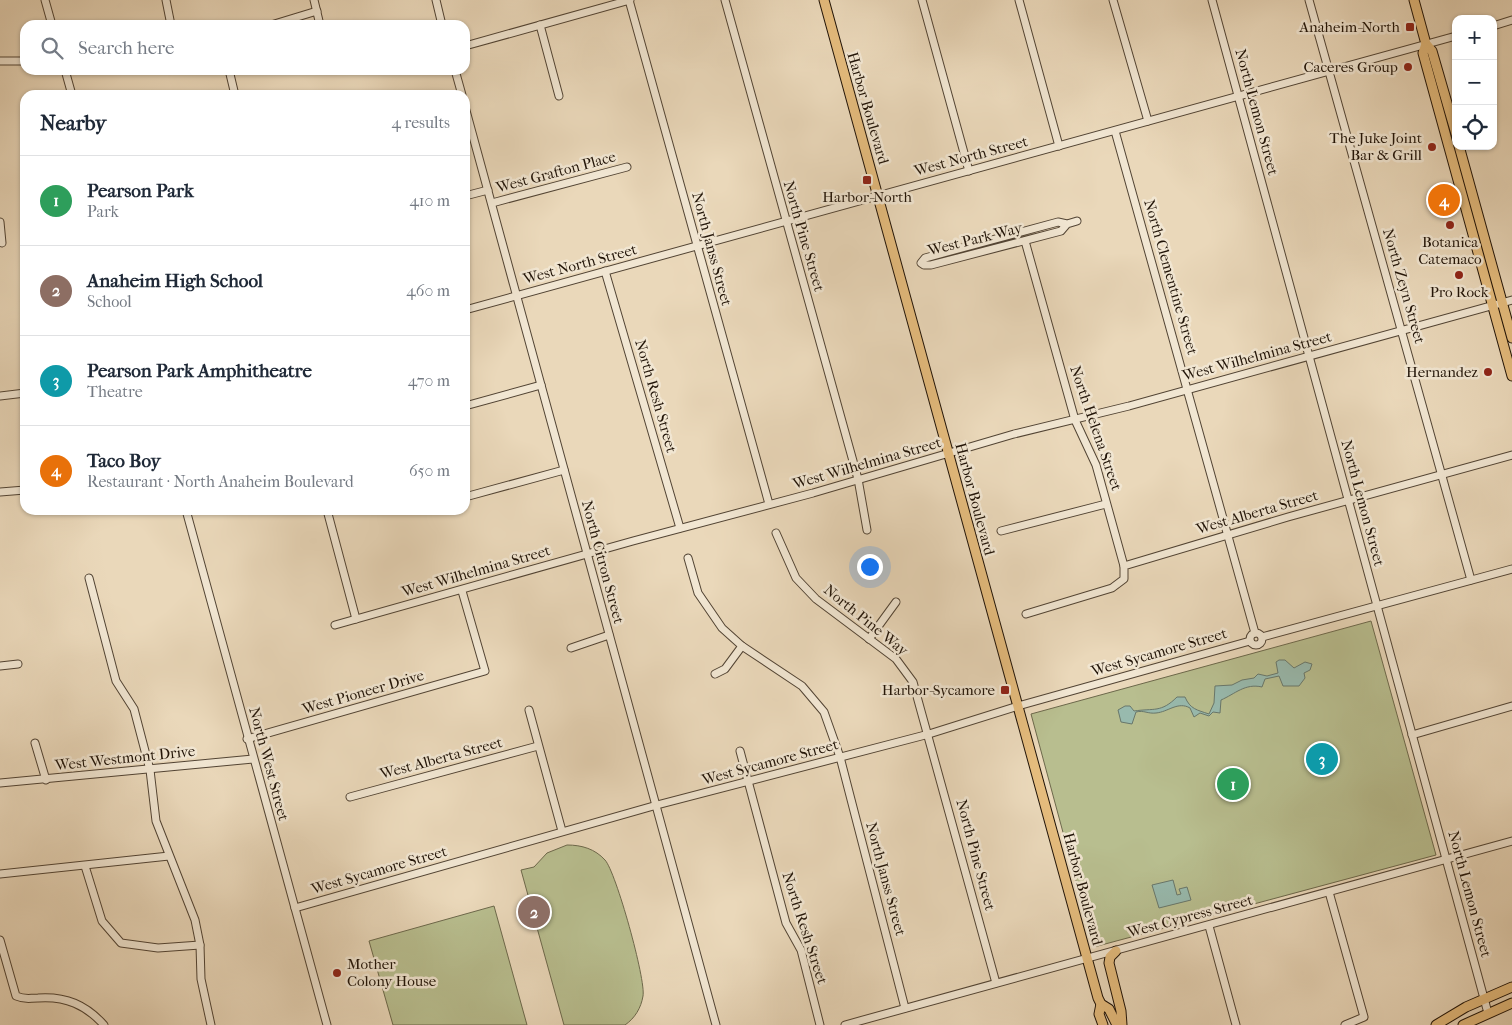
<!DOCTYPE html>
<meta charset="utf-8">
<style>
:root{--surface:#fff;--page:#f6f6f7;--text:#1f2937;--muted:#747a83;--line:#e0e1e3;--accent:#ea580c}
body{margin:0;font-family:"IM FELL French Canon",serif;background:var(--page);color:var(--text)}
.controls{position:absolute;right:15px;top:15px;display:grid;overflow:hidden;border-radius:10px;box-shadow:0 1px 4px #0004}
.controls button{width:45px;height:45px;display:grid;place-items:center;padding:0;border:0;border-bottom:1px solid var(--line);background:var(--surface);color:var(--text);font:25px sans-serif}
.you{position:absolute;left:869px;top:566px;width:18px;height:18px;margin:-12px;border:4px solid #fff;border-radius:50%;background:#1a73e8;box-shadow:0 0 0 8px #1a73e833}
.badge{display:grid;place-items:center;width:32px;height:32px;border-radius:50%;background:var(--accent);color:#fff;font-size:16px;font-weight:700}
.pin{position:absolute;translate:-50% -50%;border:2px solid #fff;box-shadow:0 1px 5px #0006}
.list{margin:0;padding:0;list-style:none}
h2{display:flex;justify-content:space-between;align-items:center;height:65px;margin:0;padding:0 20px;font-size:21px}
h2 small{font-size:16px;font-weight:400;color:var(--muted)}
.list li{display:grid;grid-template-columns:32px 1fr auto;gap:15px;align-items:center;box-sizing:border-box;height:90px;padding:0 20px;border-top:1px solid var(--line)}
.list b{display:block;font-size:19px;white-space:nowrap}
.list p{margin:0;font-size:16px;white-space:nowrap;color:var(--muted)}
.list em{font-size:16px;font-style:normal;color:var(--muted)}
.icon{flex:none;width:28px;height:28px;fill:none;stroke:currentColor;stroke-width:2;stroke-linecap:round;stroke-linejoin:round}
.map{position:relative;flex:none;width:1512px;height:1025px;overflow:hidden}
.search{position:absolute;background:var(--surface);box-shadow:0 1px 4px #0004;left:20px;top:20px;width:450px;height:55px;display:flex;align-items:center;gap:12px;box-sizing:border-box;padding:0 18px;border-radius:15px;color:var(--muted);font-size:19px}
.panel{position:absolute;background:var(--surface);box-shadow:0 1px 4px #0004;left:20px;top:90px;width:450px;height:425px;border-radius:15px}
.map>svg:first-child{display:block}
.green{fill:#b8be8f;stroke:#6c684b}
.water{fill:#98baae;stroke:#68776b}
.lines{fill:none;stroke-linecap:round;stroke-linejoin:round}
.minor-casing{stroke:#524434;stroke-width:9}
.major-casing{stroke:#201307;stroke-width:11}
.minor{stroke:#f1e6d2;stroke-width:7}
.major{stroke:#e5bc7d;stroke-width:9}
.poi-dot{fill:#8f2418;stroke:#f1e6d2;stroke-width:2}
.labels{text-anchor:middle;stroke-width:5;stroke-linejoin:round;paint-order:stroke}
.poi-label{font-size:15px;fill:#201307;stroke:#f1e6d2;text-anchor:end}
.street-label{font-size:15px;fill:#201307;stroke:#f1e6d2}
</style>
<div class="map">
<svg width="1512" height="1025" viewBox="0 0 1512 1025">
<rect width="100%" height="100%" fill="#ead8ba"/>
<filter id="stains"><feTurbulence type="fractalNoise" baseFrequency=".004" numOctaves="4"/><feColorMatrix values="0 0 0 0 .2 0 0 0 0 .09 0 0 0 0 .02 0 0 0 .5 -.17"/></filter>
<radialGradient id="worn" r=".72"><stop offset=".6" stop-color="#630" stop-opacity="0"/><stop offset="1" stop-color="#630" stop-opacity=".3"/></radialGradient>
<g class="green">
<polygon points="1371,621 1436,855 1094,947 1031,714"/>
<path d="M567,845c15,0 28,4 38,15 11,12 41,120 38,136 -2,12 -8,22 -18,29h-61l-43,-155 13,-3 13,-14z"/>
<polygon points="494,906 527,1025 393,1025 369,941"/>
</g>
<g class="water">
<path d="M1279,660h6l9,8 11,-6 7,2 -2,6 -6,3 1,5 -6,8h-16l-4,-10 -14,3 -3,8c-17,-4 -27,7 -41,13l-1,13 -7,-1 -4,4 -9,-3 -6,4 -4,-9c-12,-7 -22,4 -34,5 -8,1 -12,-3 -20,-1l-4,12 -11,-2 -3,-12 7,-4h5l4,5c20,-3 27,2 43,-14h8c5,12 12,13 24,17l5,-11 1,-17 17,-1 10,-5 12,-2 4,-4 9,2 11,-3 -2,-11z"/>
<polygon points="1173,880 1177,895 1181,894 1179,889 1187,887 1191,900 1159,908 1152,885"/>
</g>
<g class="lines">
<g class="minor-casing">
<g id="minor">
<polyline points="45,0 52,25"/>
<polyline points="166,0 171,25"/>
<polyline points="314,0 320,25"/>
<polyline points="436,0 442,25"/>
<polyline points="629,0 769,504"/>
<polyline points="725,0 858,479 867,530"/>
<polyline points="922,0 969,171"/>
<polyline points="1019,0 1059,146"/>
<polyline points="1113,0 1148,121"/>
<polyline points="1212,0 1488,1013"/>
<polyline points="1309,0 1471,580"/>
<polyline points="271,25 317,11"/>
<polyline points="540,25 559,96"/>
<polyline points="1493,26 1512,20"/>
<polyline points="465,46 630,0"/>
<polyline points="0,61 25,61"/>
<polyline points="65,70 72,95"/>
<polyline points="229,70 235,95"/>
<polyline points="331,70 333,70"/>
<polyline points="455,70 462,95"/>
<polyline points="465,107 716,1025"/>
<polyline points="1115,131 1255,633"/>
<polyline points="465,196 488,190"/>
<polyline points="492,203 627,167"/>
<polyline points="0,222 2,243"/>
<polyline points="1067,224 1058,222 925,258 921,263 924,265 931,265 1061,231 1067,224 1077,221"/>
<polyline points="1025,241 1075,420 1096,465 1124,566"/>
<polyline points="605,271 680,528"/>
<polyline points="465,310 1456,36"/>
<polyline points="0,396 25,393"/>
<polyline points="465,406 541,385"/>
<polyline points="0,492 25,490"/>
<polyline points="465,497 564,470"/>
<polyline points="186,510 327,1025"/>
<polyline points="327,510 356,619"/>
<polyline points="1001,531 1106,504"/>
<polyline points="776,533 796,578 816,599 896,659 913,682 996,983"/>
<polyline points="688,558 698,593 722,628 742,646 802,686 824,712 840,757 905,1008"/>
<polyline points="89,578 116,681 134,709 150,770 156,821 195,920 200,945 201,979 211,1025"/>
<polyline points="1026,614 1112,588 1124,579 1124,566 1288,517 1512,455"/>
<polyline points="335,625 633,541 813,493 1014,434 1129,406 1512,300"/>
<circle cx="1256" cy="639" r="6"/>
<polyline points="1262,637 1512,569"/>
<polyline points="869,639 896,602"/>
<polyline points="571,648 609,635"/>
<polyline points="0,666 18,664"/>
<polyline points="715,674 725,669 742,646"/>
<polyline points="529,710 562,831"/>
<polyline points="1412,735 1512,706"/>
<polyline points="247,739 485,671 462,591"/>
<polyline points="35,743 46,780"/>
<polyline points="740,751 786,923 801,950 820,1025"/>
<polyline points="0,783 253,759"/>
<polyline points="350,797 538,746"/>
<polyline points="85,866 102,921 121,943 158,948 200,945"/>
<polyline points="0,874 169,856"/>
<polyline points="1329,892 1364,1017 1345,1025"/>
<polyline points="295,908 657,805 929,734 1018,706 1250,641"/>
<polyline points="1209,926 1236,1025"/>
<path d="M0,940l16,56c9,4 13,2 22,2 28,-2 48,7 66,27"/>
<polyline points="845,1025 1512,841"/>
</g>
</g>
<g class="major-casing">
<g id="major">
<polyline points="824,0 1098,998 1101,1004 1109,1009 1117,1025"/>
<polyline points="1414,0 1426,44 1432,51 1456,134"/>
<polyline points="1426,44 1423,53 1512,376"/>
<polyline points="1459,146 1512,338"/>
<polyline points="1116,951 1110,957 1109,963 1121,1011 1122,1025"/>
<polyline points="1101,1004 1099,1014 1103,1025"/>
<polyline points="1436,1025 1466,1007 1512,987"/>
<polyline points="1463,1025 1512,1003"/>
</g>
</g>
<use href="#minor" class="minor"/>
<use href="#major" class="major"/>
</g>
<g class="poi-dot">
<rect x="1405" y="22" width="10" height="10" rx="2.5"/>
<circle cx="1408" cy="67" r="5"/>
<circle cx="1432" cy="147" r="5"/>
<rect x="862" y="175" width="10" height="10" rx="2.5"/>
<circle cx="1450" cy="225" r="5"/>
<circle cx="1459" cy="275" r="5"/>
<circle cx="1488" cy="372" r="5"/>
<rect x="1000" y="685" width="10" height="10" rx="2.5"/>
<circle cx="337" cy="973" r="5"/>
</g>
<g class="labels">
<g class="poi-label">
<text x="1400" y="32">Anaheim-North</text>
<text x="1398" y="72">Caceres Group</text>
<text x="1422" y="143">The Juke Joint<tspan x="1422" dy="17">Bar &amp; Grill</tspan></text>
<text x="867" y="202" text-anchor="middle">Harbor-North</text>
<text x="1450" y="247" text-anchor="middle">Botanica<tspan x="1450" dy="17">Catemaco</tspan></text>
<text x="1459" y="297" text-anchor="middle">Pro Rock</text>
<text x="1478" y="377">Hernandez</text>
<text x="995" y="695">Harbor-Sycamore</text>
<text x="347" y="969" text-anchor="start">Mother<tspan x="347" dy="17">Colony House</tspan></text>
</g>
<g class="street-label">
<text transform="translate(868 108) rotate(74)" y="5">Harbor Boulevard</text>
<text transform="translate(1257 112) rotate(75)" y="5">North Lemon Street</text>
<text transform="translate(971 156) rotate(-15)" y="5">West North Street</text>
<text transform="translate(556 172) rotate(-15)" y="5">West Grafton Place</text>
<text transform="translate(804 236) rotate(74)" y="5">North Pine Street</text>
<text transform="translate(975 239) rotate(-14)" y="5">West Park Way</text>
<text transform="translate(712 249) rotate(75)" y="5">North Janss Street</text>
<text transform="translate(580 264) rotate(-15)" y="5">West North Street</text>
<text transform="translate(1171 277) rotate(74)" y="5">North Clementine Street</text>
<text transform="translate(1404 286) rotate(74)" y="5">North Zeyn Street</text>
<text transform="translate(1257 356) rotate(-15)" y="5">West Wilhelmina Street</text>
<text transform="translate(656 396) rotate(74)" y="5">North Resh Street</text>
<text transform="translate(1096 428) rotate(71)" y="5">North Helena Street</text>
<text transform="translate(867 463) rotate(-16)" y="5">West Wilhelmina Street</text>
<text transform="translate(975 499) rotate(75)" y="5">Harbor Boulevard</text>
<text transform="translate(1363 503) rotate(75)" y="5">North Lemon Street</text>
<text transform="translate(1257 512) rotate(-16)" y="5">West Alberta Street</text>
<text transform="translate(603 562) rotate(75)" y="5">North Citron Street</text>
<text transform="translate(476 571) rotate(-16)" y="5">West Wilhelmina Street</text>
<text transform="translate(866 620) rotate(39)" y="5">North Pine Way</text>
<text transform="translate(1159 652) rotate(-16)" y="5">West Sycamore Street</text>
<text transform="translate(363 692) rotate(-16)" y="5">West Pioneer Drive</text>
<text transform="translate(125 758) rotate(-6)" y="5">West Westmont Drive</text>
<text transform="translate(441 758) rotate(-15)" y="5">West Alberta Street</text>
<text transform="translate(770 762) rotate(-15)" y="5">West Sycamore Street</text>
<text transform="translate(269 764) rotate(75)" y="5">North West Street</text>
<text transform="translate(976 855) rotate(75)" y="5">North Pine Street</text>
<text transform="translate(379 870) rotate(-16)" y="5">West Sycamore Street</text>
<text transform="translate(886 879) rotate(75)" y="5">North Janss Street</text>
<text transform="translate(1083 889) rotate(75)" y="5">Harbor Boulevard</text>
<text transform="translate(1470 894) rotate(75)" y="5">North Lemon Street</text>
<text transform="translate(1190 916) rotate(-15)" y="5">West Cypress Street</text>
<text transform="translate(805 928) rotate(72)" y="5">North Resh Street</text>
</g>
</g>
<rect width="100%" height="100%" filter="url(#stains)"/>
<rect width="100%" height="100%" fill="url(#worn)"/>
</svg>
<div class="controls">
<button>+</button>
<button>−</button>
<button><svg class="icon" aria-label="locate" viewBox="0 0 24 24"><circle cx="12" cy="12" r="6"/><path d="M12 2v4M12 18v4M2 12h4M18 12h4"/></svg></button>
</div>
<div class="you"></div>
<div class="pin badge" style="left:1233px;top:784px;background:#2e9e5b">1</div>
<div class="pin badge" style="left:534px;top:912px;background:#8d6e63">2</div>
<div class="pin badge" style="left:1322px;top:759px;background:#0f9aa8">3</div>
<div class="pin badge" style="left:1444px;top:200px;background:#e8710a">4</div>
<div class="search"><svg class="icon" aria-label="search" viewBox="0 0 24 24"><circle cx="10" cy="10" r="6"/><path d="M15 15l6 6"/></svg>Search here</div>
<section class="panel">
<h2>Nearby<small>4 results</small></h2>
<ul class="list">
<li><span class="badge" style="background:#2e9e5b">1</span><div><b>Pearson Park</b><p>Park</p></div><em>410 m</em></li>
<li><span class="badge" style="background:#8d6e63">2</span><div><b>Anaheim High School</b><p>School</p></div><em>460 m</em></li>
<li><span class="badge" style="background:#0f9aa8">3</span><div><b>Pearson Park Amphitheatre</b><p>Theatre</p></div><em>470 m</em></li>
<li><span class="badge" style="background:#e8710a">4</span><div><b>Taco Boy</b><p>Restaurant · North Anaheim Boulevard</p></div><em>650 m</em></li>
</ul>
</section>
</div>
